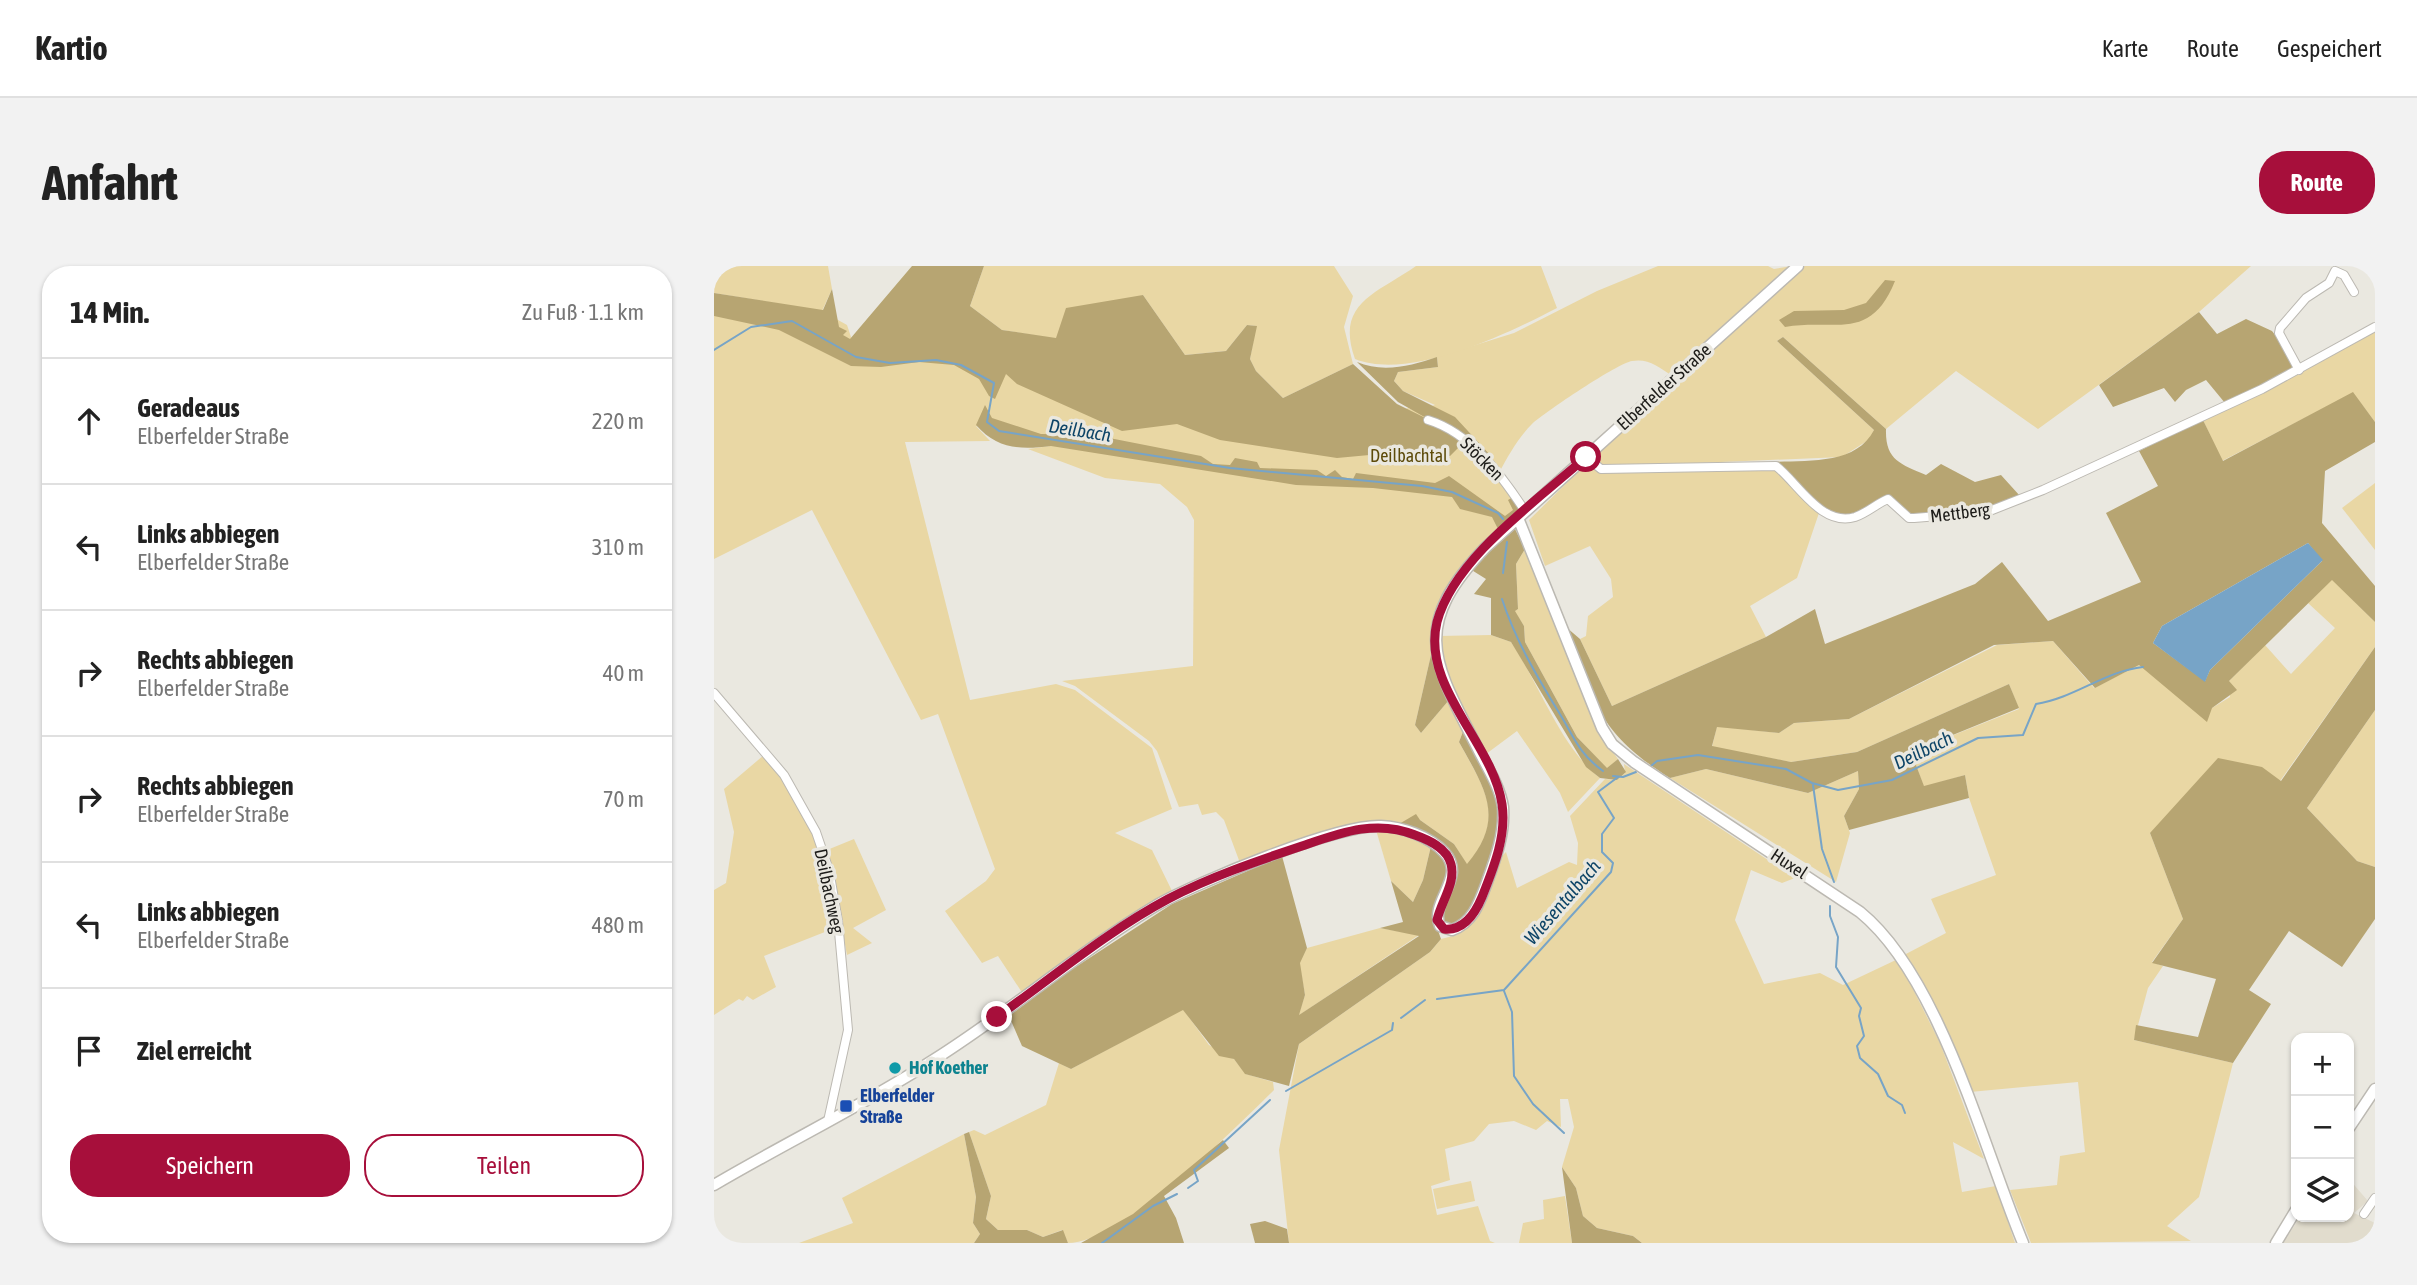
<!DOCTYPE html>
<html lang="de">
<meta charset="utf-8">
<style>
:root{--surface:#fff;--page:#f2f2f2;--text:#222;--muted:#767676;--line:#e0e0e0;--accent:#a70f3b}
body{margin:0;font-family:"Asap Condensed",sans-serif;background:var(--page);color:var(--text)}
.controls{position:absolute;right:21px;bottom:21px;display:grid;overflow:hidden;border-radius:14px;box-shadow:0 2px 5px #0004}
.controls button{width:63px;height:63px;display:grid;place-items:center;padding:0;border:0;border-bottom:2px solid var(--line);background:var(--surface);color:var(--text);font:35px sans-serif}
.stop{position:absolute;width:21px;height:21px;margin:-16px;border:5px solid #a70f3b;border-radius:50%;background:#fff}
.stop.end{background:#a70f3b;border-color:#fff;box-shadow:0 2px 7px #0008}
.list{margin:0;padding:0;list-style:none}
h2{display:flex;justify-content:space-between;align-items:center;height:91px;margin:0;padding:0 28px;font-size:30px}
h2 small{font-size:23px;font-weight:400;color:var(--muted)}
.list li{display:grid;grid-template-columns:46px 1fr auto;gap:21px;align-items:center;box-sizing:border-box;height:126px;padding:0 28px;border-top:2px solid var(--line)}
.list b{display:block;font-size:26px;white-space:nowrap}
.list p{margin:0;font-size:23px;white-space:nowrap;color:var(--muted)}
.list em{font-size:23px;font-style:normal;color:var(--muted)}
.actions{display:flex;gap:14px;padding:21px 28px}
.actions a{flex:1;padding:16px 0;border:2px solid var(--accent);border-radius:28px;text-align:center;font-size:24px;color:var(--accent)}
.actions .main{background:var(--accent);color:#fff}
.icon{flex:none;width:38px;height:38px;fill:none;stroke:currentColor;stroke-width:2;stroke-linecap:round;stroke-linejoin:round}
.map{position:relative;flex:none;width:1661px;height:977px;overflow:hidden;border-radius:28px}
header{display:flex;align-items:center;gap:42px;box-sizing:border-box;height:98px;padding:0 35px;background:var(--surface);border-bottom:2px solid var(--line)}
header strong{font-size:33px}
nav{display:flex;gap:38px;margin-inline-start:auto;font-size:24px}
.intro{display:flex;align-items:center;justify-content:space-between;box-sizing:border-box;height:168px;padding:0 42px}
h1{margin:0;font-size:49px}
.button{padding:18px 32px;border-radius:28px;background:var(--accent);color:#fff;font-size:24px;font-weight:700}
main{display:flex;gap:42px;padding:0 42px}
aside{flex:1;background:var(--surface);border-radius:28px;box-shadow:0 2px 5px #0004}
.map>svg:first-child{display:block}
.built{fill:#e1dccd}
.green{fill:#e9d7a4}
.forest{fill:#b7a572;fill-rule:evenodd}
.water{fill:#77a4c7}
.lines{fill:none;stroke-linecap:round;stroke-linejoin:round}
.stream{stroke:#77a4c7;stroke-width:2}
.street-casing{stroke:#bcb9b2;stroke-width:10}
.secondary-casing{stroke:#bcb9b2;stroke-width:13}
.street{stroke:#fff;stroke-width:8}
.secondary{stroke:#fff;stroke-width:10}
.route{stroke:#a70f3b;stroke-width:9}
.culture-dot{fill:#0f9aa8;stroke:#eae8e0;stroke-width:2.5}
.transit-dot{fill:#1a4fb4;stroke:#eae8e0;stroke-width:2.5}
.labels{text-anchor:middle;stroke-width:7;stroke-linejoin:round;paint-order:stroke}
.street-label{font-size:18px;fill:#1d1c19;stroke:#eae8e0}
.park-label{font-size:18px;fill:#5d4b0a;stroke:#eae8e0}
.culture-label{font-size:18px;font-weight:bold;fill:#0d838f;stroke:#eae8e0;text-anchor:start}
.transit-label{font-size:18px;font-weight:bold;fill:#164399;stroke:#eae8e0;text-anchor:start}
.water-label{font-size:19px;font-style:italic;fill:#0d4467;stroke:#eae8e0}
</style>
<header>
<strong>Kartio</strong>
<nav><a>Karte</a><a>Route</a><a>Gespeichert</a></nav>
</header>
<div class="intro"><h1>Anfahrt</h1><a class="button">Route</a></div>
<main>
<aside>
<h2>14 Min.<small>Zu Fuß · 1.1 km</small></h2>
<ul class="list">
<li><svg class="icon" aria-label="ahead" viewBox="0 0 24 24"><path d="M12 20V5M6 11l6-6 6 6"/></svg><div><b>Geradeaus</b><p>Elberfelder Straße</p></div><em>220 m</em></li>
<li><svg class="icon" aria-label="left" viewBox="0 0 24 24"><path d="M17 20v-9H6M10 6l-5 5 5 5"/></svg><div><b>Links abbiegen</b><p>Elberfelder Straße</p></div><em>310 m</em></li>
<li><svg class="icon" aria-label="right" viewBox="0 0 24 24"><path d="M7 20v-9h11M14 6l5 5-5 5"/></svg><div><b>Rechts abbiegen</b><p>Elberfelder Straße</p></div><em>40 m</em></li>
<li><svg class="icon" aria-label="right" viewBox="0 0 24 24"><path d="M7 20v-9h11M14 6l5 5-5 5"/></svg><div><b>Rechts abbiegen</b><p>Elberfelder Straße</p></div><em>70 m</em></li>
<li><svg class="icon" aria-label="left" viewBox="0 0 24 24"><path d="M17 20v-9H6M10 6l-5 5 5 5"/></svg><div><b>Links abbiegen</b><p>Elberfelder Straße</p></div><em>480 m</em></li>
<li><svg class="icon" aria-label="arrive" viewBox="0 0 24 24"><path d="M6 21V4h12l-3 4 3 4H6"/></svg><div><b>Ziel erreicht</b></div></li>
</ul>
<div class="actions"><a class="main">Speichern</a><a>Teilen</a></div>
</aside>
<div class="map">
<svg width="1661" height="977" viewBox="0 0 1661 977">
<rect width="100%" height="100%" fill="#eae8e0"/>
<polygon class="built" points="1635,913 1654,935 1640,947 1661,957 1661,977 1569,977 1586,951 1635,951"/>
<g class="green">
<path d="M0,0h114l4,23 -10,22 25,14 7,21 80,9 412,76 62,-23 8,3 19,-6 -32,-14 -9,-10 4,-9 40,-5 -1,-10 77,-24 83,-42 61,-25h110l6,3 18,-3 -121,109c-12,-8 -23,-17 -39,-14 -14,2 -87,51 -100,63 -14,14 -24,32 -33,49l19,34 -21,19 2,5 -65,87 -3,37 -16,70 6,8 28,-33 15,29 -5,13c26,48 48,75 8,123l-13,-21 -34,-24 -21,4 -19,-1 -140,40 -16,-43 -8,-8 -14,3 -4,-11 -19,3 -22,-56 -8,-10 -74,-55 -13,-5 131,-15 1,-146 -7,-13 -27,-23 -55,-6 -77,-29 22,-3 -74,-20 14,15 -85,1 65,258 86,-16 19,6 77,58 20,61 -57,24 37,17 21,43 -150,101 -25,-38 -16,7 -37,-52 41,-30 9,-12 -57,-155 -17,6 -109,-210 -98,49v-263l97,13 -97,-16z"/>
<polygon points="270,0 620,0 639,30 630,61 639,98 569,132 542,105 536,93 542,60 533,59 512,85 471,89 429,29 343,73 288,64 256,40"/>
<path d="M702,0h125l16,42c-50,26 -147,73 -202,51 -20,-56 21,-65 61,-93z"/>
<polygon points="1091,0 1537,0 1485,46 1324,163 1242,105 1172,163 1069,71 1063,75 1160,164 1156,173 1128,191 888,201 876,192"/>
<polygon points="1661,65 1661,156 1639,127 1508,195 1489,154 1585,108"/>
<polygon points="874,196 887,204 1056,199 1106,244 1083,312 1036,340 1052,371 898,440 866,373 872,370 874,350 899,331 897,313 876,280 831,300 815,254"/>
<polygon points="1661,217 1661,284 1628,242"/>
<polygon points="811,283 884,466 904,493 893,503 863,471 811,376 810,360 800,345 804,343 802,298"/>
<polygon points="1618,313 1661,356 1661,381 1566,515 1436,567 1469,653 1438,696 1449,700 1434,722 1420,774 1519,797 1485,931 1453,960 1477,975 1317,977 1296,924 1343,919 1346,890 1371,886 1364,816 1256,826 1190,689 1232,667 1217,633 1282,609 1255,532 1251,509 1210,521 1197,486 1305,443 1295,418 1143,486 1077,496 998,481 1003,460 1065,467 1080,457 1135,453 1283,379 1339,375 1380,422 1425,399 1498,442 1516,431 1515,415 1551,379 1577,408 1621,362 1594,337"/>
<path d="M777,369l20,7c28,41 50,106 89,136l-32,34 -8,-19 -43,-62 -31,23 -46,-91 -2,-27z"/>
<polygon points="1661,444 1661,601 1643,595 1593,542"/>
<path d="M50,489c32,36 56,83 65,130 2,14 1,29 6,43l-71,28 12,31 -23,13 -6,-4 -4,5 -4,-2 -25,16v-125l12,-7 8,-51 -10,-43z"/>
<polygon points="910,498 1081,612 1068,617 1037,604 1021,654 1050,718 1106,707 1129,719 1184,693 1226,777 1270,893 1239,876 1248,926 1282,920 1301,977 928,977 919,970 883,962 869,950 862,922 848,901 860,861 854,833 846,833 847,861 833,855 822,864 800,855 775,858 760,875 731,883 736,914 717,920 723,949 764,940 776,975 781,977 575,977 565,884 585,778 716,686 727,673 743,669 764,649 786,592 792,586 803,622 855,596 863,599 864,577 856,550 891,513 903,514 911,507"/>
<polygon points="992,503 1094,527 1144,505 1145,523 1130,550 1136,567 1122,616 956,512"/>
<polygon points="662,564 695,570 717,580 709,614 699,636 677,615"/>
<polygon points="140,573 172,644 139,662 158,677 133,689 113,584"/>
<polygon points="666,662 705,669 584,750 591,729 585,697 593,682"/>
<path d="M469,743l26,36 25,14 12,15 27,8 1,8c-40,39 -152,153 -206,153l-6,-13 -19,7 -16,-7h-29l-12,-11 5,-23 -22,-64 5,-2 11,5 61,-30 13,-42 12,6z"/>
<polygon points="250,868 262,931 259,957 266,968 260,977 85,977 139,957 128,932"/>
<polygon points="757,915 761,935 723,943 719,923"/>
<polygon points="851,930 858,977 805,977 809,957 830,953 829,934"/>
</g>
<g class="forest">
<polygon points="198,0 270,0 256,40 288,64 342,72 352,42 429,29 471,89 512,85 533,59 543,60 536,93 542,105 569,132 639,98 683,138 738,165 774,200 745,181 736,190 677,187 623,192 506,174 463,158 408,165 303,118 292,108 281,133 275,130 265,113 240,99 205,96 167,101 137,100 65,64 0,50 0,27 109,44 118,23 125,61 133,65 129,69 136,73"/>
<path d="M1171,14l10,1c-25,62 -60,37 -110,46l-6,-7 15,-9 50,-1 22,-7z"/>
<polygon points="1485,46 1503,68 1532,53 1558,65 1585,100 1511,137 1492,114 1472,124 1461,136 1450,122 1399,141 1385,119"/>
<path d="M1069,71l103,92c-1,31 14,35 40,46l15,-11 34,18 26,-7 19,21c-25,11 -78,26 -106,20 -12,-3 -14,-15 -25,-19 -10,5 -22,15 -34,18 -31,7 -63,-34 -85,-53 34,-2 86,4 104,-32l-97,-89z"/>
<path d="M723,91l1,10 -40,5 -4,9 9,10 52,26 37,40 -2,7 -25,-24 -67,-38 -41,-40c25,11 55,4 80,-5z"/>
<path d="M1639,126l22,30v20l-50,29 -3,52 53,63v36l-43,-42 -103,101 8,9 -25,18 -5,14 -68,-57 -44,23 -42,-47 -59,4 -145,74 -55,4 -15,10 -62,-6 -5,19 79,16 66,-10 152,-68 10,24 -108,44 13,34 41,-11 4,23 -120,32 -5,-14 15,-27 -1,-18 -50,22 -102,-24 -36,9c-73,-46 -75,-75 -104,-151l14,12 32,67 154,-69 49,-28 10,35 150,-60 27,-22 46,59 93,-39 -35,-69 52,-27 -19,-35 64,-31 20,41zM1594,277l14,18 -112,109 -5,11 -52,-38 9,-17z"/>
<path d="M271,139l7,13 49,16 53,1 107,21 12,8 17,1 5,-7 22,4 3,6 57,2 9,6 9,-6 7,7 11,2 3,-6 79,10 14,-7 56,40 8,-6 -5,-10 5,-3 6,14 -20,20 -7,-14 -32,-8 -8,-12 -79,-9 -77,-3 -245,-39c-31,4 -54,3 -75,-21z"/>
<polygon points="801,263 811,283 802,298 804,343 801,345 810,360 811,376 863,471 893,502 904,493 912,506 903,514 886,512 872,501 797,376 777,369 777,332 760,328 772,313 756,303"/>
<polygon points="1661,381 1661,444 1593,542 1643,595 1661,601 1661,653 1628,701 1575,665 1535,724 1557,738 1519,797 1420,774 1422,759 1484,771 1502,713 1438,697 1469,653 1436,567 1504,492 1548,501 1567,515"/>
<polygon points="717,389 735,434 707,467 701,459"/>
<path d="M750,463l33,65 1,37 -27,81 -19,13 -8,-2 -2,-9 10,-23 2,-30 -55,-37 17,-10 4,6 34,24 13,20c39,-46 18,-75 -8,-122z"/>
<polygon points="717,580 727,587 735,603 720,653 727,673 716,686 585,778 575,820 531,808 520,793 505,790 469,744 357,803 308,780 295,750 354,706 458,638 568,590 593,682 586,697 591,729 585,749 705,670 666,662 689,656 677,615 699,636 709,614"/>
<polygon points="255,866 277,930 272,953 284,964 313,964 329,971 349,964 354,977 260,977 266,968 259,957 262,931 250,868"/>
<polygon points="509,874 515,882 450,930 462,952 470,977 367,977 419,948"/>
<polygon points="848,901 862,922 869,950 883,962 919,970 928,977 858,977"/>
<polygon points="551,955 573,963 575,977 541,977 536,958"/>
</g>
<polygon class="water" points="1594,277 1609,294 1496,404 1491,416 1439,377 1448,360"/>
<g class="lines">
<g class="stream">
<polyline points="0,84 37,61 78,55 142,91 176,97 222,94 247,99 280,117 273,156 285,165 516,202 708,220 738,226 784,247 789,253"/>
<polyline points="789,307 793,276"/>
<path d="M788,333c13,40 34,76 56,112 16,25 19,41 45,60"/>
<path d="M937,500l6,-5 41,-6 88,14 26,14 26,7 54,-10 86,-42 45,-3 13,-31c39,-6 69,-33 107,-37"/>
<polyline points="899,510 909,511 922,506"/>
<polyline points="1099,519 1108,583 1120,616"/>
<polyline points="1116,640 1116,650 1124,671 1122,701 1147,742 1145,750 1150,770 1143,780 1146,792 1164,808 1174,830 1188,839 1191,847"/>
<polyline points="790,725 798,746 800,810 819,838 850,867"/>
<polyline points="723,733 790,724 897,606 899,597 888,586 888,568 900,552 884,526 904,511"/>
<polyline points="687,752 711,734"/>
<polyline points="572,825 678,764 679,757"/>
<polyline points="474,922 484,915 480,904 556,834"/>
<polyline points="388,977 439,940 463,928"/>
</g>
<g class="street-casing">
<g id="street">
<polyline points="1585,104 1565,67 1566,62 1592,32 1615,17 1621,5 1630,9 1640,26"/>
<path d="M714,154c43,13 74,56 97,91"/>
<path d="M872,191l15,12 175,-3c22,17 45,61 79,51 12,-4 21,-13 33,-18l21,19h5l73,-6 56,-22 219,-101 113,-62"/>
<polyline points="0,427 70,509 102,566 115,604 124,655 134,764 114,855"/>
<polyline points="1650,948 1661,932"/>
</g>
</g>
<g class="secondary-casing">
<g id="secondary">
<path d="M804,252l84,210 10,16 22,18 226,150c80,65 123,235 163,331"/>
<polyline points="1635,862 1661,823"/>
<path d="M0,919c73,-43 150,-80 221,-126 76,-48 145,-108 222,-154 41,-23 180,-81 224,-79 21,1 48,10 63,26 24,25 -15,49 -4,74l12,4c20,-7 27,-26 34,-45 9,-25 19,-51 17,-78 -3,-19 -14,-37 -23,-54 -45,-89 -73,-124 6,-206l312,-281"/>
<polyline points="1562,977 1582,944"/>
</g>
</g>
<use href="#street" class="street"/>
<use href="#secondary" class="secondary"/>
</g>
<g class="lines">
<path class="route" d="M283,751c56,-40 111,-86 171,-118 42,-22 89,-38 134,-53 38,-13 74,-27 113,-11 14,5 32,13 36,29 5,19 -10,38 -14,56l7,9c20,2 31,-15 38,-32 11,-28 25,-61 20,-93 -9,-61 -81,-117 -65,-182 17,-64 101,-122 149,-165"/>
</g>
<circle class="culture-dot" cx="181" cy="802" r="7"/>
<rect class="transit-dot" x="125" y="833" width="14" height="14" rx="3.5"/>
<g class="labels">
<g class="street-label">
<text transform="translate(950 121) rotate(-42)" y="6">Elberfelder Straße</text>
<text transform="translate(768 193) rotate(45)" y="6">Stöcken</text>
<text transform="translate(1246 247) rotate(-7)" y="6">Mettberg</text>
<text transform="translate(1075 598) rotate(33)" y="6">Huxel</text>
<text transform="translate(115 625) rotate(78)" y="6">Deilbachweg</text>
</g>
<g class="park-label">
<text x="695" y="196">Deilbachtal</text>
</g>
<g class="culture-label">
<text x="195" y="808">Hof Koether</text>
</g>
<g class="transit-label">
<text x="146" y="836">Elberfelder<tspan x="146" dy="21">Straße</tspan></text>
</g>
<g class="water-label">
<text transform="translate(366 164) rotate(9)" y="7">Deilbach</text>
<text transform="translate(1209 484) rotate(-26)" y="7">Deilbach</text>
<text transform="translate(848 636) rotate(-49)" y="7">Wiesentalbach</text>
</g>
</g>
</svg>
<div class="controls">
<button>+</button>
<button>−</button>
<button><svg class="icon" aria-label="layers" viewBox="0 0 24 24"><path d="M12 4l9 5-9 5-9-5zM3 14l9 5 9-5"/></svg></button>
</div>
<div class="stop" style="left:872px;top:191px"></div>
<div class="stop end" style="left:283px;top:751px"></div>
</div>
</main>
